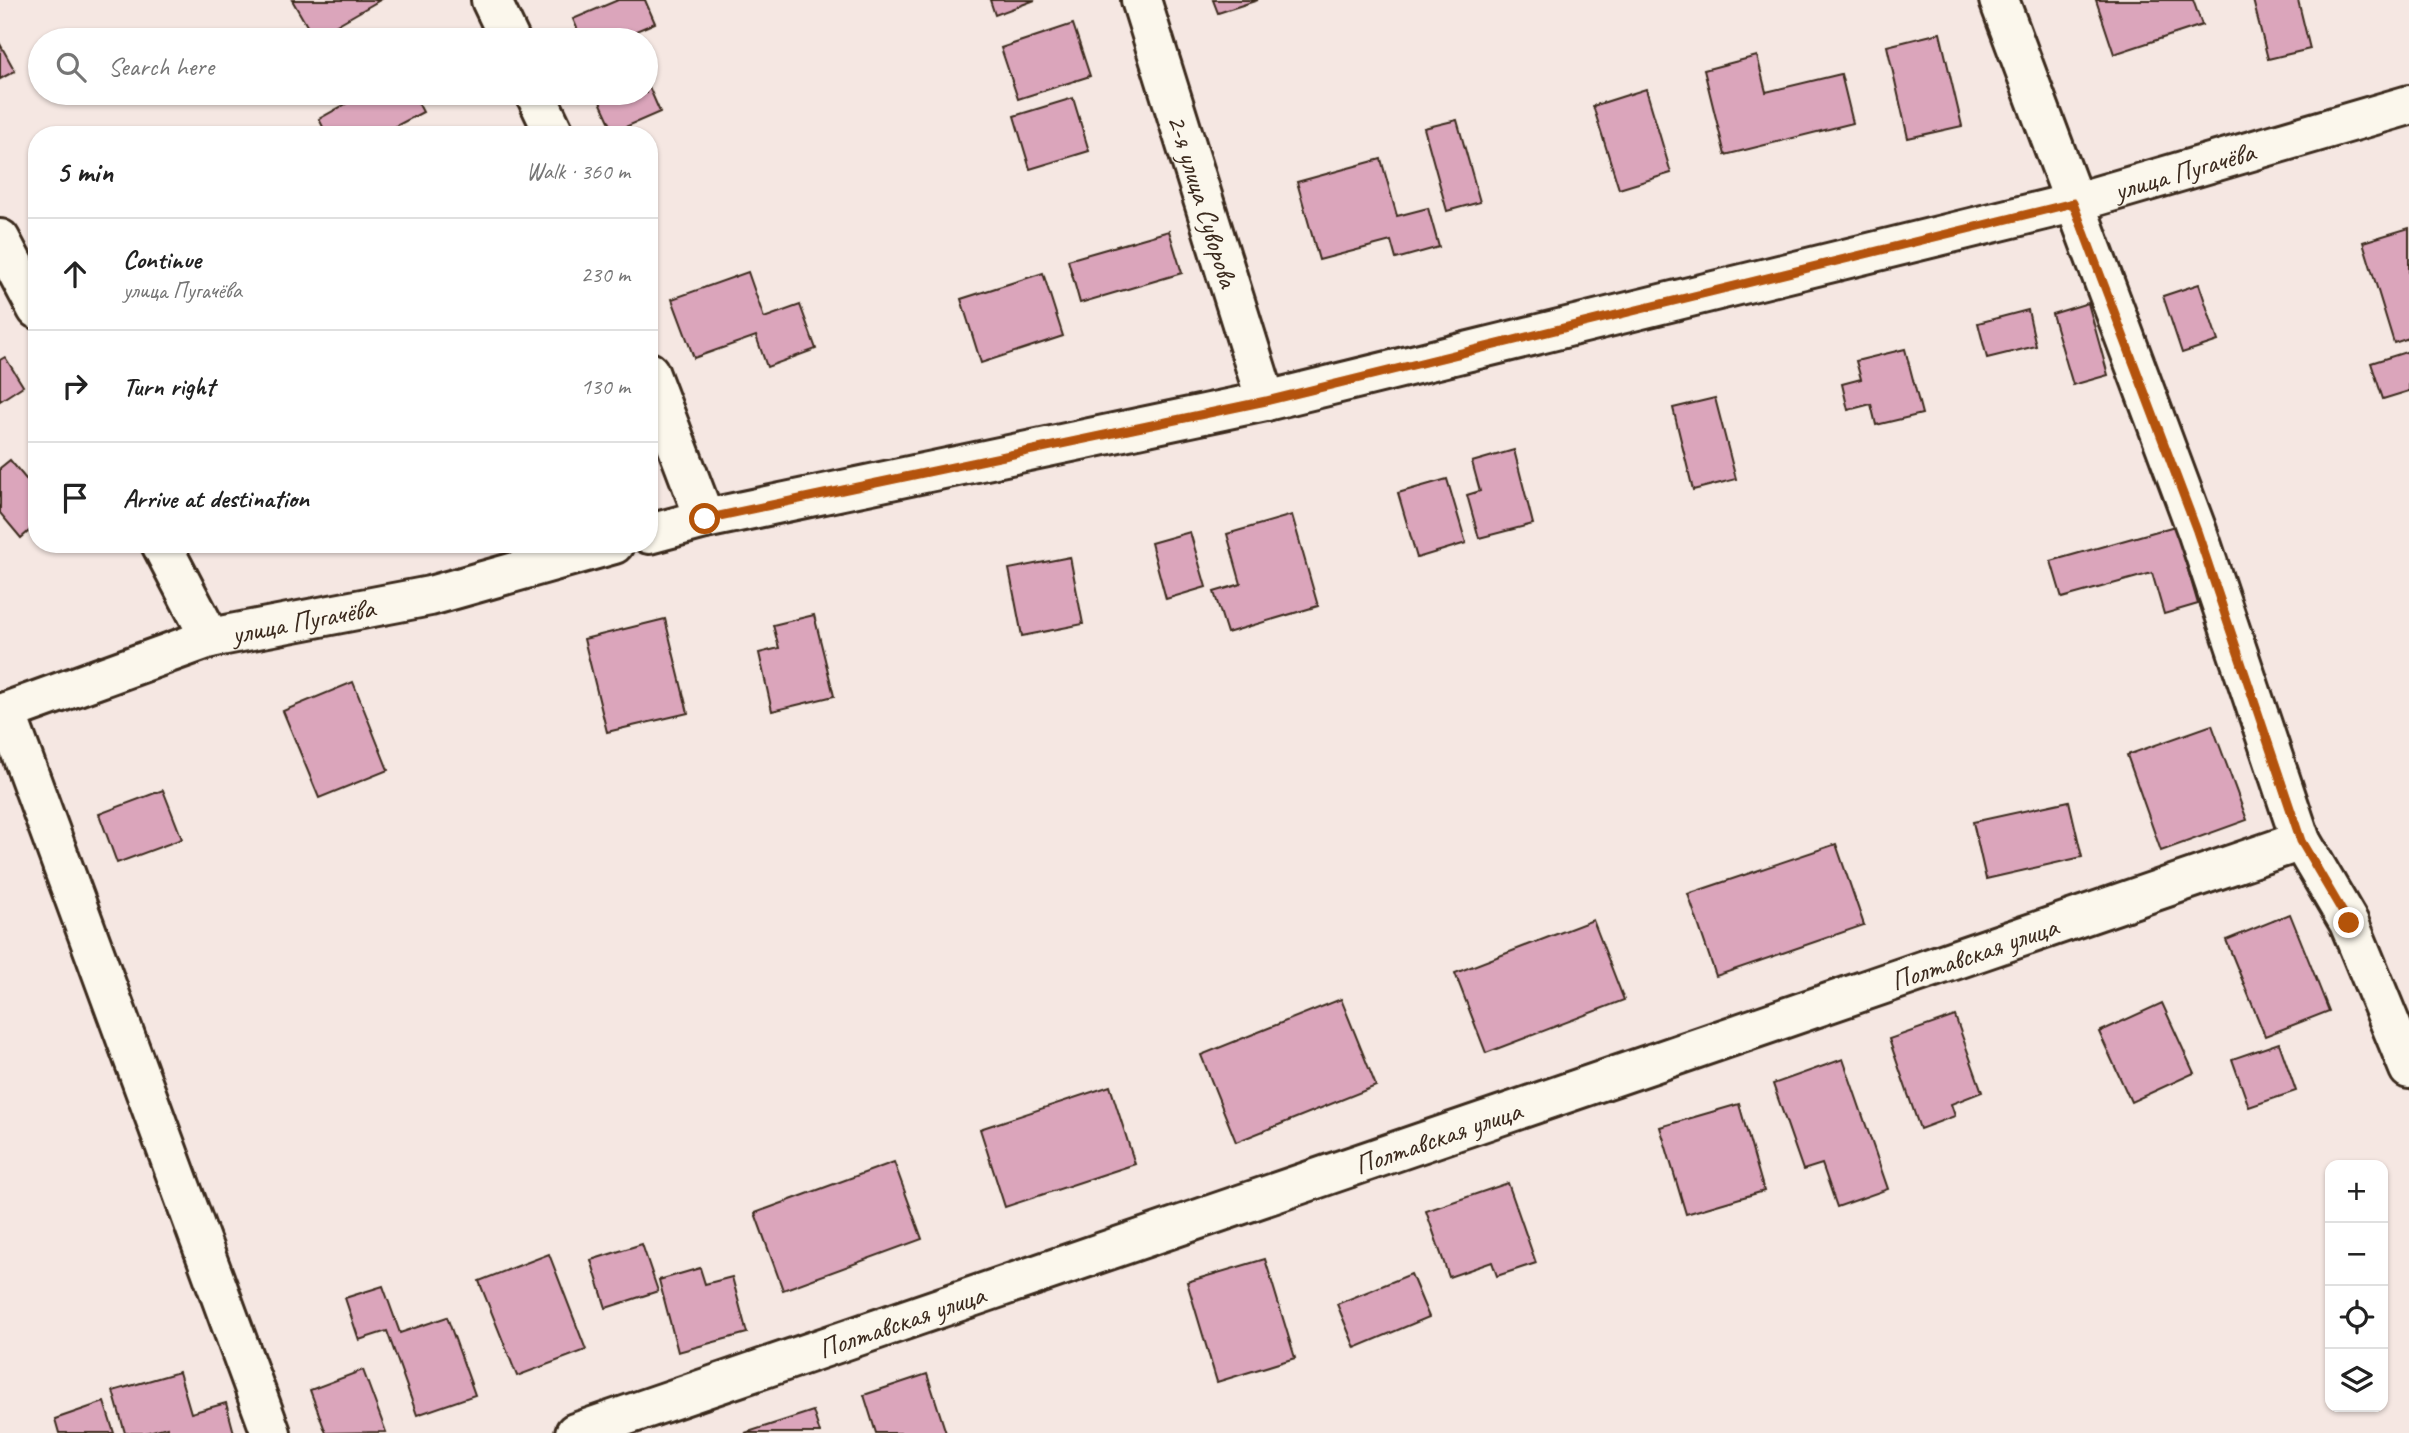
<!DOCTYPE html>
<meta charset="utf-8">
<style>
:root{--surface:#fff;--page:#f2f2f2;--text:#222;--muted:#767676;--line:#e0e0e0}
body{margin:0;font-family:Caveat,sans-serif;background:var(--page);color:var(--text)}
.controls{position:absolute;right:21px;bottom:21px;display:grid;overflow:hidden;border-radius:14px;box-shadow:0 2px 5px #0004}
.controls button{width:63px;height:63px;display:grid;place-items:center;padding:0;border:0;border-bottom:2px solid var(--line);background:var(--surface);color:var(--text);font:35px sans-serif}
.stop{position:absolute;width:21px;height:21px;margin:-16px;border:5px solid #b45309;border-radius:50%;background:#fff}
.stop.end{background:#b45309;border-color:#fff;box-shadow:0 2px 7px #0008}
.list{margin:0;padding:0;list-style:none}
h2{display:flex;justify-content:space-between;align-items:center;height:91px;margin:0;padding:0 28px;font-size:30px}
h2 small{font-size:23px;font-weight:400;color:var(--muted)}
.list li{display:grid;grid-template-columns:46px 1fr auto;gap:21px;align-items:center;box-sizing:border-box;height:112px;padding:0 28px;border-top:2px solid var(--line)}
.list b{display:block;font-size:26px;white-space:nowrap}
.list p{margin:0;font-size:23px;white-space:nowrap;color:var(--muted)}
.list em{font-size:23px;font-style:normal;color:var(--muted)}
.icon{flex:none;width:38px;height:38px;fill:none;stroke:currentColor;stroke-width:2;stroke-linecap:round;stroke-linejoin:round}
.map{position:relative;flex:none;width:2409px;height:1433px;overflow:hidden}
.search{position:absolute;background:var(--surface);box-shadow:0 2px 5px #0004;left:28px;top:28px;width:630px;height:77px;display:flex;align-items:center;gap:18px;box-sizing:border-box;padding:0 24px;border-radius:38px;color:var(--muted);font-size:26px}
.panel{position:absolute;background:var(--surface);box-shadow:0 2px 5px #0004;left:28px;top:126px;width:630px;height:427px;border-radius:28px}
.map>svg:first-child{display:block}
.building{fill:#dba5bb;stroke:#3b2a1e;stroke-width:2}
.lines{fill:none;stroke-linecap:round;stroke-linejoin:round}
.street-casing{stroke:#3b2a1e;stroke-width:44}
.street{stroke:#fbf7ec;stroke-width:38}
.route{stroke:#b45309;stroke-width:9}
.labels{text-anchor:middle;stroke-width:7;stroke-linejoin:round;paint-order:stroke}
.street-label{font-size:28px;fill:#3b2a1e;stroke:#fbf7ec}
</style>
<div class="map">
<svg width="2409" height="1433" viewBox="0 0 2409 1433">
<rect width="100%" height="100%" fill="#f5e7e2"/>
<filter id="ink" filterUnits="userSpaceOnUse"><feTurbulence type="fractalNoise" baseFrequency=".0143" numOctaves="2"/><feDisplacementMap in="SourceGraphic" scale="14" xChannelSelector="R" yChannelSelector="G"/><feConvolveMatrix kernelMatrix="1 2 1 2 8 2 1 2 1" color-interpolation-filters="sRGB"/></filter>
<g filter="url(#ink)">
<g class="building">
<polygon points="292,0 380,0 314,38"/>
<polygon points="618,0 645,0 655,23 615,40 582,40 573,19"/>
<polygon points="990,0 1035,0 995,15"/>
<polygon points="1213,0 1258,0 1218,13"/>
<polygon points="2096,0 2193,0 2202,25 2114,54"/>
<polygon points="2253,0 2298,0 2310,49 2268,59"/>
<polygon points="1073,24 1090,76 1018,99 1001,48"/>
<polygon points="1940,33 1962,126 1908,138 1887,46"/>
<polygon points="0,44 15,71 0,79"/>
<polygon points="1757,56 1766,92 1841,74 1853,123 1725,155 1704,70"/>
<polygon points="646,80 660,112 614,132 596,93 646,93"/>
<polygon points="1646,89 1671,173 1619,189 1593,106"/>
<polygon points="344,93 413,93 423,112 379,135 327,135 319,119 349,102"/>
<polygon points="1073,98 1089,151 1030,169 1014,116"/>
<polygon points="1457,120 1480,202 1447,211 1424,128"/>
<polygon points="1381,159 1397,216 1428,208 1439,247 1396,259 1391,241 1319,260 1297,182"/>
<polygon points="2409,228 2409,338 2394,343 2363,242"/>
<polygon points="1169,231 1182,273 1080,303 1068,260"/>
<polygon points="748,272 764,318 800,305 816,349 767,367 756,336 694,358 672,299"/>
<polygon points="1043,273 1063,336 981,363 961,299"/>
<polygon points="2199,284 2218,341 2182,353 2163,296"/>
<polygon points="2088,303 2108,375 2073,385 2052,314"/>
<polygon points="2028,310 2036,346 1987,358 1978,323"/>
<polygon points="1905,349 1922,414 1876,425 1871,404 1848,410 1842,384 1861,379 1856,361"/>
<polygon points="2409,351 2409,391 2383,399 2371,363"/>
<polygon points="5,357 23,386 0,401 0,360"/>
<polygon points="1715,398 1736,479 1693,490 1673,408"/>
<polygon points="1514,450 1533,524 1479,538 1467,495 1480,491 1472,462"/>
<polygon points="10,460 37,492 37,524 21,538 0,513 0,468"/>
<polygon points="1447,479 1466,543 1417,558 1398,493"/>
<polygon points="1292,515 1318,606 1227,633 1214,592 1241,584 1227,534"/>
<polygon points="2175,526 2198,604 2164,614 2152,573 2062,598 2051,561"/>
<polygon points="1190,532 1206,587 1166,599 1151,543"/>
<polygon points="1070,557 1083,624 1022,636 1009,569"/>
<polygon points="814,615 834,696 772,711 759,653 779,648 773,625"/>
<polygon points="665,619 688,713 607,732 584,639"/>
<polygon points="353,682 388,770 319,798 283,711"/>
<polygon points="2212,725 2247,820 2161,851 2127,755"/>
<polygon points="163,790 182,839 117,863 99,814"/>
<polygon points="2069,801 2082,857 1986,879 1973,822"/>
<polygon points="1836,844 1864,925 1716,976 1688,894"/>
<polygon points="2290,914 2329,1011 2265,1036 2226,940"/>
<polygon points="1593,920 1624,1000 1486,1053 1455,973"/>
<polygon points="1341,999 1376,1086 1236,1142 1201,1055"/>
<polygon points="2162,1003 2194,1073 2131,1102 2099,1032"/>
<polygon points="1955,1016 1982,1092 1951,1104 1955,1116 1920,1129 1889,1039"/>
<polygon points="2279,1043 2296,1091 2249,1107 2232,1059"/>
<polygon points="1843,1059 1888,1189 1837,1207 1822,1164 1803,1170 1773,1084"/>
<polygon points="1110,1086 1135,1164 1005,1207 980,1129"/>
<polygon points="1739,1104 1764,1191 1686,1214 1660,1127"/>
<polygon points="894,1162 922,1239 783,1290 755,1213"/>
<polygon points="1508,1183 1536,1263 1497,1276 1492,1262 1449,1277 1426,1211"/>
<polygon points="642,1244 658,1291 606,1308 591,1260"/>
<polygon points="549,1254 586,1350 517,1376 479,1281"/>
<polygon points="1265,1259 1295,1358 1217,1382 1187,1282"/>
<polygon points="700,1268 705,1284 732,1277 747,1333 678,1352 659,1280"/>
<polygon points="1411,1274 1429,1317 1355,1348 1337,1304"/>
<polygon points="383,1286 400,1333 447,1317 475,1395 417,1415 387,1331 359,1340 345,1298"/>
<polygon points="363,1370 386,1432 326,1433 310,1390"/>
<polygon points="179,1372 191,1413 226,1403 234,1433 169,1433 167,1427 145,1433 125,1433 113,1391"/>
<polygon points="927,1374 946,1433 876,1433 864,1395"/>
<polygon points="104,1402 114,1433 59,1433 55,1419"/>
<polygon points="813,1411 820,1433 745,1433"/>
</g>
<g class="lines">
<g class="street-casing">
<g id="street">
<polyline points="491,0 510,40"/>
<path id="s1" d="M1141,0l125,401"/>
<polyline points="1999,0 2197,531 2301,841 2349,923 2409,1069"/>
<polyline points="535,93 555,135"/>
<polyline points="0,239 37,309"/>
<polyline points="649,372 705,519"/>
<path id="s2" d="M649,534l56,-15 561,-118 807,-198 336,-98"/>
<polyline points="161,544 210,638"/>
<polyline points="6,712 271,1433"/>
<path id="s3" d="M0,714l210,-76 220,-42 184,-52"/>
<path id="s4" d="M575,1433l1726,-592"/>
</g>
</g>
<use href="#street" class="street"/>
</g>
</g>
<g class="lines" filter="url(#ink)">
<polyline class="route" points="705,519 1266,401 2073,203 2197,531 2301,841 2349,923"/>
</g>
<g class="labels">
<g class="street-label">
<text dy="10" stroke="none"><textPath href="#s2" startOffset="1578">улица Пугачёва</textPath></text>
<text dy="10" stroke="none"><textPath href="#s1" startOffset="210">2-я улица Суворова</textPath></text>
<text dy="10" stroke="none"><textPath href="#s3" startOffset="318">улица Пугачёва</textPath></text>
<text dy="10" stroke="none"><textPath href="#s4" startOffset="1479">Полтавская улица</textPath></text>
<text dy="10" stroke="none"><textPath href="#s4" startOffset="912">Полтавская улица</textPath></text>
<text dy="10" stroke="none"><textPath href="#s4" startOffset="345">Полтавская улица</textPath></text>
</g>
</g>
</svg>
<div class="controls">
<button>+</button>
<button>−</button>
<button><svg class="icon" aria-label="locate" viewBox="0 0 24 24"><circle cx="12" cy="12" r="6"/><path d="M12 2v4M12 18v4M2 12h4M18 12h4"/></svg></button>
<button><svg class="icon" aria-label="layers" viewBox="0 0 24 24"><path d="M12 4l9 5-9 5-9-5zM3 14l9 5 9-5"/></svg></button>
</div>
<div class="stop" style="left:705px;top:519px"></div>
<div class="stop end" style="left:2349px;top:923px"></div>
<div class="search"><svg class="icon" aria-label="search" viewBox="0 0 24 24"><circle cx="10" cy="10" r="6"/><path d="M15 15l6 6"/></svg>Search here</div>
<section class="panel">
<h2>5 min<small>Walk · 360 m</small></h2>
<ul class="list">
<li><svg class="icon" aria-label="ahead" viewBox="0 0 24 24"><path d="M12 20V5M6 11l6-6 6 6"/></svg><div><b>Continue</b><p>улица Пугачёва</p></div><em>230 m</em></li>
<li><svg class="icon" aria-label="right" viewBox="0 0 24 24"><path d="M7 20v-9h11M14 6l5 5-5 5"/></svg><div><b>Turn right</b></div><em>130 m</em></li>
<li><svg class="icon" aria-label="arrive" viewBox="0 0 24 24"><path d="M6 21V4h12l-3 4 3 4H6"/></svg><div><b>Arrive at destination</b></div></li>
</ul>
</section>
</div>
